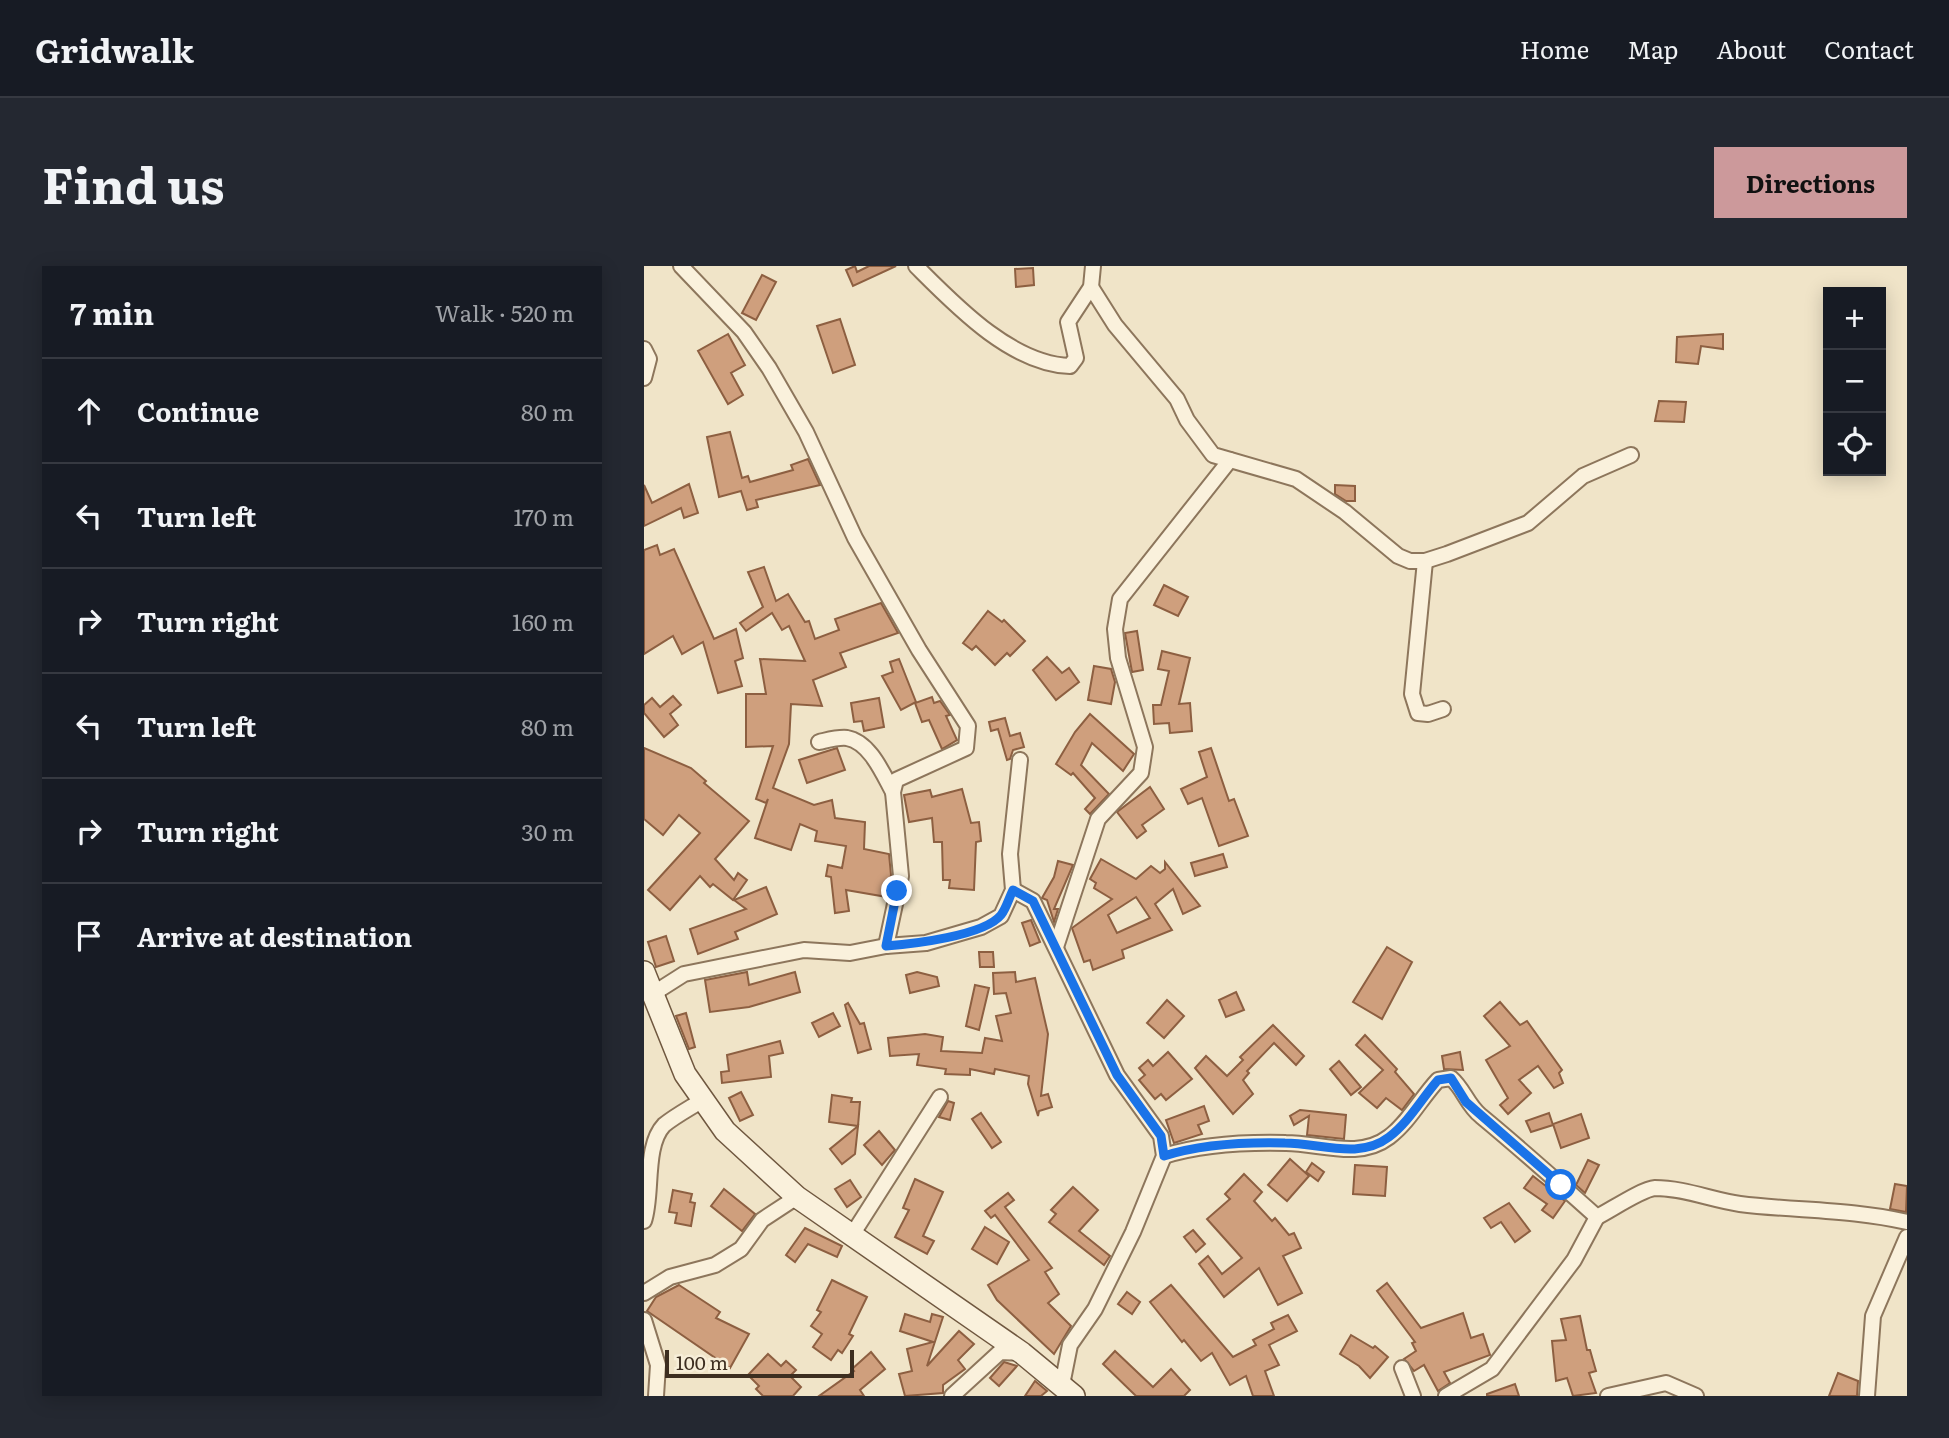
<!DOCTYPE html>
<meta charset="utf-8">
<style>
:root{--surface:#171b24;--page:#242831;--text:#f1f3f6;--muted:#9ea1a6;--line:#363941;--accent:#cc999b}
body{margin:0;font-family:Literata,serif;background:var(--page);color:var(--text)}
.controls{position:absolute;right:21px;top:21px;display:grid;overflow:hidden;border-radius:0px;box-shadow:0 4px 18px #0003}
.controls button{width:63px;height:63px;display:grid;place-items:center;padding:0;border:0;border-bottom:2px solid var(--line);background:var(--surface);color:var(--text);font:35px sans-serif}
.scale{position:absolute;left:21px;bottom:18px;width:189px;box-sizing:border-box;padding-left:7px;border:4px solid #3d2e20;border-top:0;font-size:19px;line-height:24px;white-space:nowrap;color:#3d2e20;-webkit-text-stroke:5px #f7eed8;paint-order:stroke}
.stop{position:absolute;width:21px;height:21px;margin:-16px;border:5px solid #1a73e8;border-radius:50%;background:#fff}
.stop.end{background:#1a73e8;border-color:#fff;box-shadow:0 2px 7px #0008}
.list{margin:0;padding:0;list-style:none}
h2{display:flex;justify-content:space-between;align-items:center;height:91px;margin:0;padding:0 28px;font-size:30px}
h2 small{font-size:23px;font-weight:400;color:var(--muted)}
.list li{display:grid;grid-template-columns:46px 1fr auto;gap:21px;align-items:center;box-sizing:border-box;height:105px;padding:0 28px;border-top:2px solid var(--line)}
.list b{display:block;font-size:26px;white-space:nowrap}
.list em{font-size:23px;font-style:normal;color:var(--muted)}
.icon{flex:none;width:38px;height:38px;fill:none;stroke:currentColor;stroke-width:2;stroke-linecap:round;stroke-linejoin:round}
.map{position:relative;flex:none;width:1263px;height:1130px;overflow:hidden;border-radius:0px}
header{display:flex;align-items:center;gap:42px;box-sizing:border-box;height:98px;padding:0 35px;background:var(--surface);border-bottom:2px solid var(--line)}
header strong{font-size:33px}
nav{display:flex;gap:38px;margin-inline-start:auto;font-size:24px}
.intro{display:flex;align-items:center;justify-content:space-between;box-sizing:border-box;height:168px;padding:0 42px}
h1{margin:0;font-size:49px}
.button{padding:18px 32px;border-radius:0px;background:var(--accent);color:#111;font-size:24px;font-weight:700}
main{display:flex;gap:42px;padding:0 42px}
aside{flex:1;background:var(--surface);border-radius:0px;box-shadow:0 4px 18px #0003}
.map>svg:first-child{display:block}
.building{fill:#cf9f7d;stroke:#8d5f41;stroke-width:2;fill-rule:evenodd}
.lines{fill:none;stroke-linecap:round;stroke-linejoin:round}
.street-casing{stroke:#8d765c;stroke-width:18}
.secondary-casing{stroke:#6f573f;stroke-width:24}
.street{stroke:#faf1dc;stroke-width:14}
.secondary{stroke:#faf1dc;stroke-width:21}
.route{stroke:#1a73e8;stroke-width:9}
</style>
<header>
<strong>Gridwalk</strong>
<nav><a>Home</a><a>Map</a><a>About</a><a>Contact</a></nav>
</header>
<div class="intro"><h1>Find us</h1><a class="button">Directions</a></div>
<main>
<aside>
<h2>7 min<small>Walk · 520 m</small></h2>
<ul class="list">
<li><svg class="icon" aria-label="ahead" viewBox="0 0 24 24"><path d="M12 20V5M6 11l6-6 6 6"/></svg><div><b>Continue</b></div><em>80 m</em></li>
<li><svg class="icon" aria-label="left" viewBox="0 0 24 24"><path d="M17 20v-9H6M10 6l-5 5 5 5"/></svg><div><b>Turn left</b></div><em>170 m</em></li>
<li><svg class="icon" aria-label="right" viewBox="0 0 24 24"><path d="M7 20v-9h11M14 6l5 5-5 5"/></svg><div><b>Turn right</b></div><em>160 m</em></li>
<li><svg class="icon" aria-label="left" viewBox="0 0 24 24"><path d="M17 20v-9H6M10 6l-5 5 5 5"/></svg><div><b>Turn left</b></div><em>80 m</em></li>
<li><svg class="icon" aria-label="right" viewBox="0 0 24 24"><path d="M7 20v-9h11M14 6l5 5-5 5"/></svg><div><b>Turn right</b></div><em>30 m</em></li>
<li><svg class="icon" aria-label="arrive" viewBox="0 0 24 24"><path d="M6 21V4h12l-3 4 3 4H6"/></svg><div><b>Arrive at destination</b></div></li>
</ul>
</aside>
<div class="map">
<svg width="1263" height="1130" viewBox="0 0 1263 1130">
<rect width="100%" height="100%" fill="#f0e4c8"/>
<g class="building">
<polygon points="211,0 213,6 225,0 252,0 209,20 202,4"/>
<polygon points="389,2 390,19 372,21 371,3"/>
<polygon points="118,9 132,16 112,54 98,47"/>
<polygon points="196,53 211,99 189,107 173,60"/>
<polygon points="84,68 101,99 87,107 99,129 84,138 54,85"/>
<polygon points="1079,68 1079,83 1057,80 1054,98 1032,96 1033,71"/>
<polygon points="1015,135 1042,136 1040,156 1011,155"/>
<polygon points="86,166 98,212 104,210 106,216 149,204 147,199 164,193 176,219 112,234 114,241 103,244 97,225 75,231 63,171"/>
<polygon points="45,218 54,247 40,252 37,242 0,260 0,219 8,237"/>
<polygon points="691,219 711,220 711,235 702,235 691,228"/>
<polygon points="13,279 16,289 30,283 70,373 92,363 99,392 91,395 98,420 74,427 59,376 38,388 29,370 0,388 0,284"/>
<polygon points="120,301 132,335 144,328 161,356 165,355 171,373 195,364 191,353 237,337 254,367 196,387 202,401 169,414 178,440 147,438 145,478 129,522 170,539 188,534 191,552 221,556 220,583 245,588 247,609 243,631 202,624 205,645 191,647 187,611 182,610 184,599 198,602 202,580 171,575 173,565 156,558 147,584 111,572 124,533 122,537 112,533 129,480 102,481 102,428 122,428 116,393 161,395 145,360 138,364 128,347 102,365 96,357 119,341 104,306"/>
<polygon points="520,319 544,331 534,350 510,339"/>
<polygon points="344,345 358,356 360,354 381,375 366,390 363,387 351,399 332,380 328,384 319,377"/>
<polygon points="493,365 499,404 488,406 481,367"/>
<polygon points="518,385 546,392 535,438 546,437 548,465 526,467 525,457 510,458 509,439 517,439 525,405 514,403"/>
<polygon points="403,391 418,407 425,402 435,416 412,434 389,404"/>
<polygon points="255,393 272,436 257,444 238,410 249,406 246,396"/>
<polygon points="450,400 467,403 471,416 467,438 444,434"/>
<polygon points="29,430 37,439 26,448 34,459 20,471 0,447 0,439 8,432 16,441"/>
<polygon points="288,431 290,437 296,435 306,449 302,450 313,474 298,483 285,454 278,456 271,437"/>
<polygon points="235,432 240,461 220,465 218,455 210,456 207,437"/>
<polygon points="446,448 490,488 479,505 448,477 437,499 465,528 446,548 441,543 451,532 429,507 427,509 412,498 431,466"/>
<polygon points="361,452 366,470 376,467 380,481 369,484 366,493 363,494 354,463 347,465 345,456"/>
<polygon points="0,482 47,502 62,515 60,517 105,555 71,593 90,614 94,607 103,614 89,634 69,618 66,621 56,610 26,644 4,624 56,567 35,549 19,569 0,553"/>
<polygon points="193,482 201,504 163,517 155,494"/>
<polygon points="567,482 585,535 590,533 604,570 575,580 558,532 544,538 537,523 563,511 555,486"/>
<polygon points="506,521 520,543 498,559 502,565 493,572 473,546"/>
<polygon points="318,523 327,557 335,556 337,575 332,576 330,624 305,622 306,614 299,614 298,576 290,576 288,552 265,556 260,529 286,524 288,531"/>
<polygon points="579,588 583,601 551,610 547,597"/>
<path d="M457,593l35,20 15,-13 9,7 5,-4v-7l35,44 -17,8 -10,-25 -18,15 17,26 -50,20 2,8 -31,12 -3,-10 -6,2 -12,-34 40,-29 -18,-11 2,-5 -6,-4zM492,631l14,21 -33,15 -9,-18z"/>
<polygon points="414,595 429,599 410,643 414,643 410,656 403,634 398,632 410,611"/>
<polygon points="122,621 133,648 91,666 94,673 54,688 46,663 102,643 90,634"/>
<polygon points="387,654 396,676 386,680 378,657"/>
<polygon points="22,670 30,695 12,701 4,676"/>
<polygon points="743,681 768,696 738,753 709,736"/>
<polygon points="335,686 349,686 350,701 336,701"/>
<polygon points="103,706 105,719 151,706 156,726 105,741 66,746 61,714"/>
<polygon points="273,706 293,711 295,720 266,727 262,709"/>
<polygon points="371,706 372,716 391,712 404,768 397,830 404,828 408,841 395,845 394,850 384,818 385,810 351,803 350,808 326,803 326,809 301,808 302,803 273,799 275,788 246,790 244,772 281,768 299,771 297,785 338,787 341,772 358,775 352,750 367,747 362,727 350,728 349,707"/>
<polygon points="331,719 345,722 335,764 322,760"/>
<polygon points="592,726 600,744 582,751 575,734"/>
<polygon points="523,734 540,750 520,772 503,757"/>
<polygon points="856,736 876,759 883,755 918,804 915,807 919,817 910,822 894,800 875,814 887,827 864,848 856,839 864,832 842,794 866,780 840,750"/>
<polygon points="204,737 216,758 220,757 227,783 214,787 201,739"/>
<polygon points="42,747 51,781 45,783 32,750"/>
<polygon points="189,747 196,760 175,771 168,757"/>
<polygon points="629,759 660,790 652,799 630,777 603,805 605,807 599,814 609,828 589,848 551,802 562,790 583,810 599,794 596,791"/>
<polygon points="721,769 753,803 751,806 770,828 758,844 742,832 733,842 715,827 739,804 712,779"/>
<polygon points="136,775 139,787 125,790 127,811 78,817 77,806 85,805 83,789"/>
<polygon points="524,786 548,813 522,834 517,828 511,833 495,814 501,809 495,802 504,794 509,800"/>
<polygon points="816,786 819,804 800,803 798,790"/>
<polygon points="695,795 717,821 707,829 686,803"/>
<polygon points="97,826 109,849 96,855 85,832"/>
<polygon points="188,829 208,832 207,836 216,836 214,860 185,856"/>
<polygon points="304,835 310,837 306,854 295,851"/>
<polygon points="560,840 565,855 554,859 558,868 530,877 522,854"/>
<polygon points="656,844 702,849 700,873 663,869 665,850 650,859 646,850"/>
<polygon points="337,847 357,876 348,882 328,853"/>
<polygon points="905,847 909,859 887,866 882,855"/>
<polygon points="937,848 945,872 917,882 909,858"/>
<polygon points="214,860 211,888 198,898 186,883"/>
<polygon points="235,865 251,884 238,899 220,879"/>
<polygon points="646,893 665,910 643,935 624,919"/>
<polygon points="944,894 955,899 941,927 932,919"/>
<polygon points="668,897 680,906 674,915 662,906"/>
<polygon points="711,899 743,901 741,930 709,928"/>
<polygon points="600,908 618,926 610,935 628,955 631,952 645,969 650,967 657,982 639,990 658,1027 634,1039 615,1002 580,1031 555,998 564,990 578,1008 598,992 563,953 586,933 581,928"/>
<polygon points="889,910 921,935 909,952 898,944 903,938 880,922"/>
<polygon points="271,913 299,926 279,970 290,975 283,988 251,971 265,944 259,942"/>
<polygon points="206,914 217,931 203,941 191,923"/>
<polygon points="1251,918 1263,920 1262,946 1246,943"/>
<polygon points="429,921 454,944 435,965 466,990 460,999 405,956 412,948 407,944"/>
<polygon points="80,923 111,948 98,965 67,940"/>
<polygon points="29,924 48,928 46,936 51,937 47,960 31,957 33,947 25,946"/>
<polygon points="364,927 370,934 361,941 408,1002 401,1006 415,1028 404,1037 427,1060 410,1088 353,1034 344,1019 385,994 351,949 347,952 341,945"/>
<polygon points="865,937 886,965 871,976 857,956 847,962 840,952"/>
<polygon points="341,961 365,976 353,998 328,983"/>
<polygon points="161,962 198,980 193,991 164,978 151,996 142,989"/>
<polygon points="549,964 561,978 552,986 540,971"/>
<polygon points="188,1014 223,1031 205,1068 209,1070 198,1087 194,1084 187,1094 169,1081 178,1068 167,1060 177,1046 173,1044"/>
<polygon points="743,1017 777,1062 819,1047 827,1072 839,1068 846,1089 800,1106 806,1117 794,1125 780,1099 770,1105 760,1093 772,1085 768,1077 771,1076 733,1025"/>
<polygon points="35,1019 76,1046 72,1052 105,1068 86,1102 3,1045 12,1031"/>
<polygon points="527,1019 589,1091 612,1079 609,1074 630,1063 627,1057 644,1049 653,1065 625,1079 635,1099 621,1105 630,1130 609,1130 602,1110 586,1119 568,1087 557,1095 540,1074 538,1076 506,1036"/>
<polygon points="483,1026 496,1036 488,1048 474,1038"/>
<polygon points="261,1048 286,1056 288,1048 299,1051 283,1100 315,1065 330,1078 314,1094 321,1103 299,1119 299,1127 261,1130 255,1108 268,1105 263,1083 289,1076 256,1065"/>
<polygon points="936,1050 943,1084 946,1084 952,1105 945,1107 952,1127 929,1130 923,1112 912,1115 908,1075 922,1074 917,1053"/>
<polygon points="707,1069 729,1082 731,1080 744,1091 726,1112 715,1100 696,1088"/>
<polygon points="471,1085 509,1121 527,1103 546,1124 540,1130 492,1130 459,1098"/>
<polygon points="227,1086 241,1103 216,1124 220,1130 175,1130 210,1105 208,1103"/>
<polygon points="124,1088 137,1100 142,1095 152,1104 146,1110 157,1121 149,1130 119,1130 112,1123 115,1120 104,1109"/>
<polygon points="360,1096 373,1100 355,1120 346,1112"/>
<polygon points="1194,1107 1214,1115 1213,1130 1185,1130"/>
<polygon points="391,1115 403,1125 397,1130 381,1130"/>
<polygon points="871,1118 875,1130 843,1130 843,1128"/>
</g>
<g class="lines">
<g class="street-casing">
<g id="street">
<polyline points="37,0 100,66 125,102 162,166 211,272 275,384 324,460 322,482 252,514 249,526 257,610 242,680"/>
<path d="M272,0c39,39 95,98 154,100l6,-8 -8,-36 23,-35 2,-21"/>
<polyline points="447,21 471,59 533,133 543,154 569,189 652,213 701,246 754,290 766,295 781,295 803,288 884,257 939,210 987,189"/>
<polyline points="0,83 5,93 0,112"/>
<polyline points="781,295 768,428 774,447 784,448 799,443"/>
<path d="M175,476c9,-2 19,-5 28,-4 23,4 36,36 46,54"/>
<polyline points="369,624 389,635 473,809 517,870 520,890 489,966 451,1043 426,1079 418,1119"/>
<polyline points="412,681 454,553 497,507 501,481 474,392 471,363 476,333 586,194"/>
<polyline points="7,729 40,708 160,684 206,687 242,680 282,677 337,661 357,650 369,624 366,588 376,494"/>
<path d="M520,890c38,-12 81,-14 122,-13 34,0 73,17 103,-6 20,-15 32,-39 49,-57l13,-2c13,11 16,27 30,38 40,33 78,67 116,101 14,-7 45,-28 58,-29 29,0 57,12 85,16 56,7 112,5 167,18"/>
<path d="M0,955c9,-26 0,-75 20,-96 11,-9 26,-17 37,-24"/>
<polyline points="208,969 296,831"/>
<polyline points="0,1027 26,1011 71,999 97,983 118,954 153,931"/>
<polyline points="0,1054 14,1099 12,1130"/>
<polyline points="758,1102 769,1130"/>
<polyline points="308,1130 356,1086 377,1087"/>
<polyline points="802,1130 848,1103 930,994 953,951"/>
<polyline points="964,1130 1022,1117 1052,1130"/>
<polyline points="1223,1130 1229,1050 1263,971"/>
</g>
</g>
<g class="secondary-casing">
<polyline id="secondary" points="0,706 41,808 81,865 153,931 378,1087 430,1130"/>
</g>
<use href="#street" class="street"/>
<use href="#secondary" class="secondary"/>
</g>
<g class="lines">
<path class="route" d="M253,625l-11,55c26,-2 98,-10 115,-31 5,-6 8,-17 12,-25l20,11 84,174 44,61 3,20c38,-12 81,-14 121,-13 35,0 74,17 104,-6 20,-15 33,-39 49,-57l13,-2 15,24 95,83"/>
</g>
</svg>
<div class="controls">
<button>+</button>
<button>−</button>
<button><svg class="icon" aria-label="locate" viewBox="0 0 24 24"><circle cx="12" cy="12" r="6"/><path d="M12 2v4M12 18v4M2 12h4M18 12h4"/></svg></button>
</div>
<div class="scale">100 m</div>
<div class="stop" style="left:917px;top:919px"></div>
<div class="stop end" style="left:253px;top:625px"></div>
</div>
</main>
